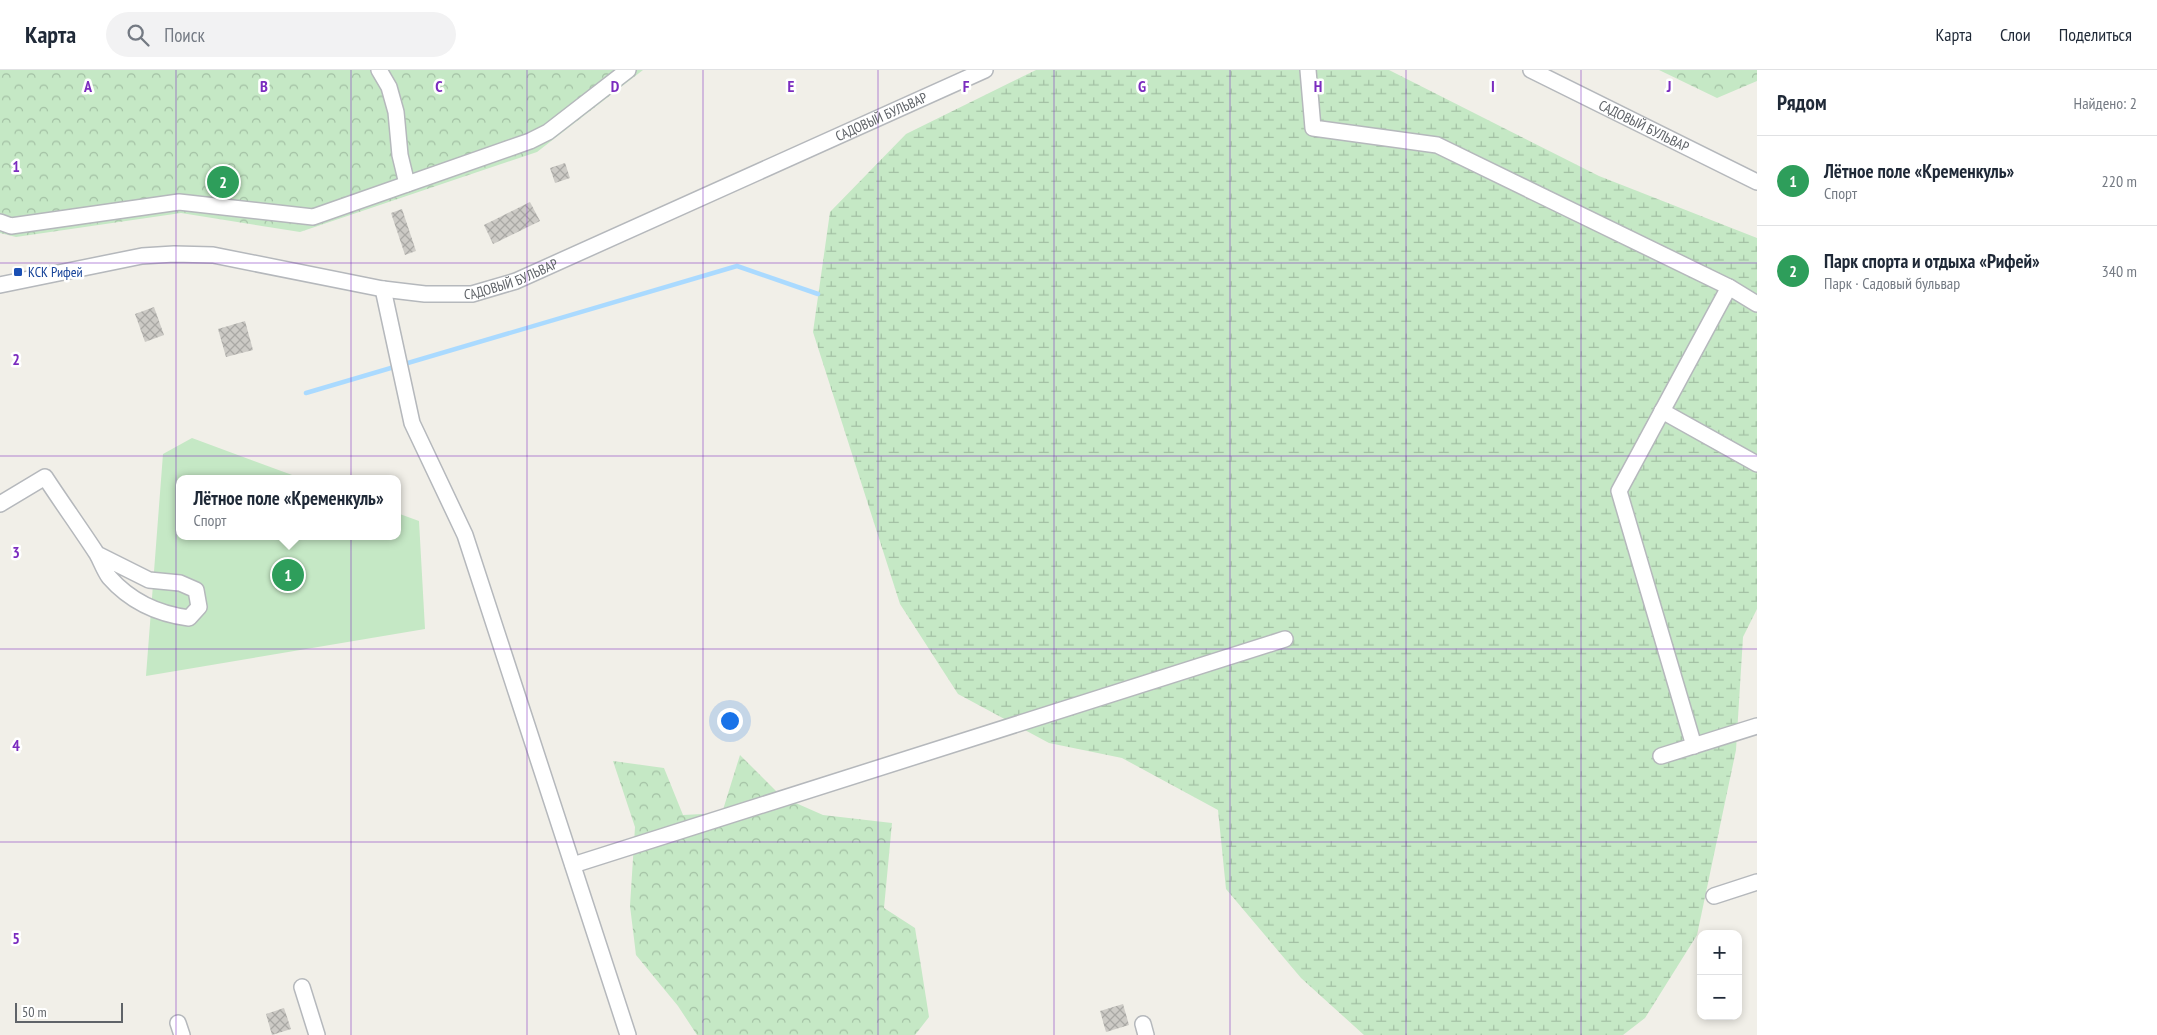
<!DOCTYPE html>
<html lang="ru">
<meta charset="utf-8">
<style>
:root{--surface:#fff;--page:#f2f2f3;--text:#1f2937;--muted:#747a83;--line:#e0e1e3;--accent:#d93025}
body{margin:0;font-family:"PT Sans Narrow",sans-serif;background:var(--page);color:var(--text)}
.controls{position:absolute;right:15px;bottom:15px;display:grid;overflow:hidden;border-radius:10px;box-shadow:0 2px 8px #0003}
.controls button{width:45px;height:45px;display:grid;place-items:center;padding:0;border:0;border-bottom:1px solid var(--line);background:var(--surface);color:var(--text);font:25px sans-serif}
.scale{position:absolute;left:15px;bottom:12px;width:108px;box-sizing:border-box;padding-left:5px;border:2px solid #5f6368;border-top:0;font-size:14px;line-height:18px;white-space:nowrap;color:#5f6368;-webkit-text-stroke:4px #fff;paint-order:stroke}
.you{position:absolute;left:729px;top:650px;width:18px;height:18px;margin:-12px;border:4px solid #fff;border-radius:50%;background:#1a73e8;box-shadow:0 0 0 8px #1a73e833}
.badge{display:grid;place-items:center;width:32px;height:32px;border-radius:50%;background:var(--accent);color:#fff;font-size:16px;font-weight:700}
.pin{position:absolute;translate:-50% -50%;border:2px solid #fff;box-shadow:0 1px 5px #0006}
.popup{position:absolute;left:176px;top:405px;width:225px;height:65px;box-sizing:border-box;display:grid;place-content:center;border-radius:10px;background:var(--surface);filter:drop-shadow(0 1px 4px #0005);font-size:16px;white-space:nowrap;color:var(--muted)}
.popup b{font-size:19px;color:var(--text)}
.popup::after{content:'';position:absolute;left:50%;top:100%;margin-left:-10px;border:10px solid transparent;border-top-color:var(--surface)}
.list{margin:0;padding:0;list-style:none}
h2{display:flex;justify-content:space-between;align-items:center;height:65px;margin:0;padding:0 20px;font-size:21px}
h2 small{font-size:16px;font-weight:400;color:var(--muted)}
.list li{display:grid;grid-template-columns:32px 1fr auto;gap:15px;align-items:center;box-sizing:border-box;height:90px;padding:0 20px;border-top:1px solid var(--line)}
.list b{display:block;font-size:19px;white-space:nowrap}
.list p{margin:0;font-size:16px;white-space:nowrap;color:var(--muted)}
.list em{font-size:16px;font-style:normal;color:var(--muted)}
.icon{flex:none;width:28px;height:28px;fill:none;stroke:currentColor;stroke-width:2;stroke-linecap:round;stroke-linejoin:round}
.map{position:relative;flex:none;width:1757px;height:965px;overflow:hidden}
header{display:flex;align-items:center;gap:30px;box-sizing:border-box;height:70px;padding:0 25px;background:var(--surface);border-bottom:1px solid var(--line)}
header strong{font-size:24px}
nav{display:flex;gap:28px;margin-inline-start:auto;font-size:18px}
.search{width:350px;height:45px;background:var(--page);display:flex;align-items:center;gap:12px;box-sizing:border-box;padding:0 18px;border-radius:28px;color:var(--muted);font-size:19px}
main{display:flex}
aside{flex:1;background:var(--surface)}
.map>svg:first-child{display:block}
.forest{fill:url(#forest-crowns)}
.wetland{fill:url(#wetland-marsh)}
.pitch{fill:#c5e8c5}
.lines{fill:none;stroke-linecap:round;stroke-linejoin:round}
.stream{stroke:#aadaff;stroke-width:4.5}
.building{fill:url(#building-cross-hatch)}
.minor-casing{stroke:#b5b8bc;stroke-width:18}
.minor{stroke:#fff;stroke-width:15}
.grid{fill:none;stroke:#7b2cbf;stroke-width:1;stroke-opacity:0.55}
.transit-dot{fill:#1a4fb4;stroke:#fff;stroke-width:2}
.labels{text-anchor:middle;stroke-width:5;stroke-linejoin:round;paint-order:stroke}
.street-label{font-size:14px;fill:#5f6368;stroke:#fff}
.transit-label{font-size:14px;fill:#164399;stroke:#fff;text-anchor:start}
.grid-label{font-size:16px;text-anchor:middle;font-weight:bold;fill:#7b2cbf;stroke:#fff;stroke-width:5;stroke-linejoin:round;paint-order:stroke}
</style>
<header>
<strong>Карта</strong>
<div class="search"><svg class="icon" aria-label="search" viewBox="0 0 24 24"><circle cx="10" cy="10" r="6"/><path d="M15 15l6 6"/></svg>Поиск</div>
<nav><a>Карта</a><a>Слои</a><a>Поделиться</a></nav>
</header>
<main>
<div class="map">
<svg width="1757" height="965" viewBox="0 0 1757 965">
<defs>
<pattern id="forest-crowns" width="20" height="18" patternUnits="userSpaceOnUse" patternTransform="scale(1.25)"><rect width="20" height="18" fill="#c5e8c5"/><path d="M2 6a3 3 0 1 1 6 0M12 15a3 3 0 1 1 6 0" fill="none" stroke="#a3c0a4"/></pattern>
<pattern id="wetland-marsh" width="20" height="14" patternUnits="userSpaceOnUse" patternTransform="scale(1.25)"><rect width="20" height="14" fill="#c5e8c5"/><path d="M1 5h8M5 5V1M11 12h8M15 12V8" fill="none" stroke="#a3c0a4"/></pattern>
<pattern id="building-cross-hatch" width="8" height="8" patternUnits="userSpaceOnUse" patternTransform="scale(1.25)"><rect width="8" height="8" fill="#cccac5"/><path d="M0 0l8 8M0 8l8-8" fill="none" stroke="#a9a8a4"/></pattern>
</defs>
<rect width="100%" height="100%" fill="#f1efe8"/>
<g class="forest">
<polygon points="0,0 643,0 537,82 300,162 181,143 16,167 0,163"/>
<polygon points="1659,0 1757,0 1757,11 1717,28"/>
<polygon points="740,685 782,727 823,745 892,753 884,838 915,858 929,947 915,965 697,965 678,936 636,885 630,836 635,757 613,691 664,698 683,745 722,743"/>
</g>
<polygon class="wetland" points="1036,0 1389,0 1599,106 1757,168 1757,539 1743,567 1736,680 1697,865 1645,948 1623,965 1364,965 1301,908 1226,819 1218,740 1122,688 1049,673 958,624 900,534 813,262 830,142 906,64"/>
<polygon class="pitch" points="192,368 303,409 179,409 179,466 397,466 397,443 419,451 425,559 146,606 163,384"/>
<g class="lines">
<polyline class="stream" points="306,323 737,196 818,224"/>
</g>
<g class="building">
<polygon points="565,93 570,108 555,113 550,98"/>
<polygon points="530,132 540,151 493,174 484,155"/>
<polygon points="402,139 416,181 405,185 391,143"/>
<polygon points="154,237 164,265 145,272 135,244"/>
<polygon points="245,251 253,280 226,287 218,259"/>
<polygon points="1123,934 1129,955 1106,962 1100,941"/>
<polygon points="284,938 291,959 272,965 266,944"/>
</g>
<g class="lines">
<g class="minor-casing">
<g id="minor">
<polyline points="379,0 389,17 396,42 400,85 407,114"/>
<polyline points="1308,0 1313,58 1437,75 1729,217 1757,234"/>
<path id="s1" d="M1531,0l226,112"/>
<polyline points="0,152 11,156 179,132 313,147 530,71 548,62 628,0"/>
<path id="s2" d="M0,215l142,-29 32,-2 39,1 170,34 42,5h47l44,-13 469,-211"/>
<polyline points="383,219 412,353 465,465 628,965"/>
<polyline points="1662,341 1757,394"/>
<path d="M0,434l45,-27c17,26 35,51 52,77 4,7 7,16 12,23 21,24 49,37 80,41l10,-11 -3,-17 -16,-7 -31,-3 -52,-26"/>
<polyline points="1694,676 1619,421 1729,217"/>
<polyline points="1661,686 1757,656"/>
<polyline points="573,795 1285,569"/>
<polyline points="1714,826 1757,812"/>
<polyline points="302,917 317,965"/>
<polyline points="178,953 182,965"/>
<polyline points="1143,954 1146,965"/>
</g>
</g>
<use href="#minor" class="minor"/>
</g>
<path class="grid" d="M176,0v965M351,0v965M527,0v965M703,0v965M878,0v965M1054,0v965M1230,0v965M1406,0v965M1581,0v965M0,193h1757M0,386h1757M0,579h1757M0,772h1757"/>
<rect class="transit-dot" x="13" y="197" width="10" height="10" rx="2.5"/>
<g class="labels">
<g class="street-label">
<text dy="5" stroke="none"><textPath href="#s2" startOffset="925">САДОВЫЙ БУЛЬВАР</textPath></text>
<text dy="5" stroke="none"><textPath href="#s1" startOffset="126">САДОВЫЙ БУЛЬВАР</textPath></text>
<text dy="5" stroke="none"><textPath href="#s2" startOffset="520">САДОВЫЙ БУЛЬВАР</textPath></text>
</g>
<g class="transit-label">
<text x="28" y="207">КСК Рифей</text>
</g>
</g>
<g class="grid-label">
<text x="88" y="22">A</text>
<text x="264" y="22">B</text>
<text x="439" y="22">C</text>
<text x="615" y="22">D</text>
<text x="791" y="22">E</text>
<text x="966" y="22">F</text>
<text x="1142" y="22">G</text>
<text x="1318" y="22">H</text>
<text x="1493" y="22">I</text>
<text x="1669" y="22">J</text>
<text x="16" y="102">1</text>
<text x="16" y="295">2</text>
<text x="16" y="488">3</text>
<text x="16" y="681">4</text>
<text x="16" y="874">5</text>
</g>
</svg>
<div class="controls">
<button>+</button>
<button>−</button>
</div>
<div class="scale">50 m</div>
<div class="you"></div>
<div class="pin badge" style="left:288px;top:505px;background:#2e9e5b">1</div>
<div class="popup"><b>Лётное поле «Кременкуль»</b>Спорт</div>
<div class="pin badge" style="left:223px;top:112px;background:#2e9e5b">2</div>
</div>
<aside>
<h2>Рядом<small>Найдено: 2</small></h2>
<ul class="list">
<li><span class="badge" style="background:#2e9e5b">1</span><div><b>Лётное поле «Кременкуль»</b><p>Спорт</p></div><em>220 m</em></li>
<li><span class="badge" style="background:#2e9e5b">2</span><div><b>Парк спорта и отдыха «Рифей»</b><p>Парк · Садовый бульвар</p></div><em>340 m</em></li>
</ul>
</aside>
</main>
